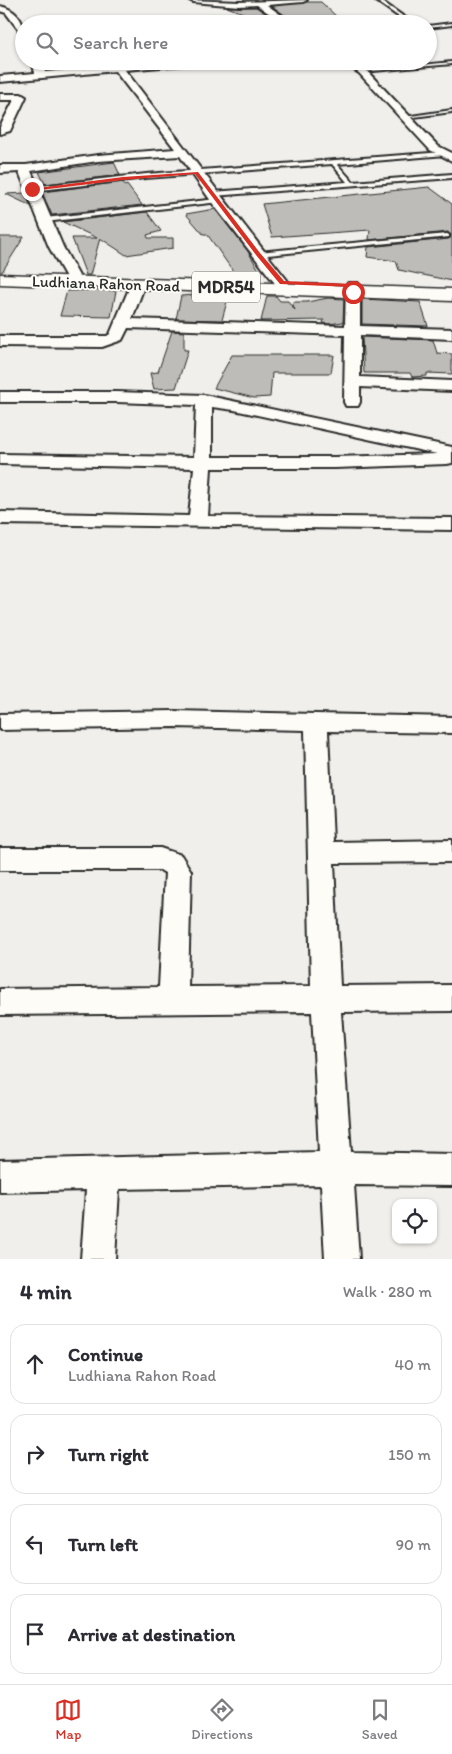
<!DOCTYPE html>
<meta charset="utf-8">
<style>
:root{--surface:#fff;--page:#f2f2f3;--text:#2b2b33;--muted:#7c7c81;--line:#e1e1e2;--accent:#d93025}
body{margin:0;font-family:Itim,sans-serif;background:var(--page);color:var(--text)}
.controls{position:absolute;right:15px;bottom:15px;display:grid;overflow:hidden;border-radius:10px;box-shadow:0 1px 4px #0004}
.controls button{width:45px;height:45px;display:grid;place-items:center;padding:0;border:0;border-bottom:1px solid var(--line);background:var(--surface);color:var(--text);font:25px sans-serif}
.stop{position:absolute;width:15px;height:15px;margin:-11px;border:4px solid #d93025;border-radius:50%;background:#fff}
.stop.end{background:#d93025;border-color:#fff;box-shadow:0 1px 5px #0008}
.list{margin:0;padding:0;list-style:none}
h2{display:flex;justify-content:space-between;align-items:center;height:65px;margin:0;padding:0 20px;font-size:21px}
h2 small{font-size:16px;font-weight:400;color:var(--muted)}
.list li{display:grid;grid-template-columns:32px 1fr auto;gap:15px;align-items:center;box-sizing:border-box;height:80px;margin:0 10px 10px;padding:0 10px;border:1px solid var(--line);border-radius:15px}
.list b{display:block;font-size:19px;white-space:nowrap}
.list p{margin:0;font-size:16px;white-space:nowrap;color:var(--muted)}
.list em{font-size:16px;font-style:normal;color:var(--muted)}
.icon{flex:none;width:28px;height:28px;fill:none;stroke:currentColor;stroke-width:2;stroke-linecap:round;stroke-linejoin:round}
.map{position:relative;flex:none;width:452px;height:1259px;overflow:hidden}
.search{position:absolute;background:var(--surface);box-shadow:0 1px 4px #0004;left:15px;right:15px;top:15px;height:55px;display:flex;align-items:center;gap:12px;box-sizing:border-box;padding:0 18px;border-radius:28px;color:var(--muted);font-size:19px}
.sheet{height:425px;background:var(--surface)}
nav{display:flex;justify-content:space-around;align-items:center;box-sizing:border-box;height:70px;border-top:1px solid var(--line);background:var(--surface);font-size:14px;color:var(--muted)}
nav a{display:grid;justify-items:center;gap:2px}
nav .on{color:var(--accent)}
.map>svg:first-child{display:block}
.building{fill:#bdbcb8;stroke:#2b2b2b}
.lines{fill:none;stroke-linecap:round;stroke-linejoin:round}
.lane-casing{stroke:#2b2b2b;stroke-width:4}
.street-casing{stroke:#2b2b2b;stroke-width:4}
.primary-casing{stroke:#2b2b2b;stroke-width:3}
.lane{fill:#fdfcf7;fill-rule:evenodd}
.street{fill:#fdfcf7;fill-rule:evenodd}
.primary{fill:#fdfcf7;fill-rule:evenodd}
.route{fill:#d93025}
.labels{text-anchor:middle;stroke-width:4;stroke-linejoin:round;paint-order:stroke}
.far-street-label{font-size:16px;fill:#2b2b2b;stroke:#fdfcf7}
.shield{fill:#fdfcf7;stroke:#6a6a68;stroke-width:1}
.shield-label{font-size:18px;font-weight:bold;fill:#2b2b2b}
</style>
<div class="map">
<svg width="452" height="1259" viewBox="0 0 452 1259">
<rect width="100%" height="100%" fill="#f0efeb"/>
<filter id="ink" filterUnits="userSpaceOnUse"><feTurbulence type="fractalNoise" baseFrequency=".02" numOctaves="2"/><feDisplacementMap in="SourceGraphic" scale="10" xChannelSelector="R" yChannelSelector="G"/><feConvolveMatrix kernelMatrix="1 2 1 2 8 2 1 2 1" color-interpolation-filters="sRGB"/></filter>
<g filter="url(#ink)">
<g class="building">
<polygon points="307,2 321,2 338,18 294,22 272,6"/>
<polygon points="227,7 256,7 280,23 272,24"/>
<polygon points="114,162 120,175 45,184 39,172"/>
<polygon points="123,182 125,186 127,185 142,205 52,215 42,192"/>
<polygon points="429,187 452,204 452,281 399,270 396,261 367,257 368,247 449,239 451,235 448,232 369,240 370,230 272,237 262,204"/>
<polygon points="25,193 31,206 6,194"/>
<polygon points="215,209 247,250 261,273 235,274 207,234 203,234 186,214"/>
<polygon points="147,212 161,231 147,235 148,238 173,238 173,248 126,255 100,238 90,275 86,275 72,238 97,238 63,222"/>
<polygon points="0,237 24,237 2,272 0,272"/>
<polygon points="102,290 116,291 111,317 60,316 67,291"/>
<polygon points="206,294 229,294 222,320 176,319 181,296"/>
<polygon points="267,296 276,296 280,301 288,301 295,310 292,302 307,302 328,298 344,299 343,322 329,324 323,323 324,320 261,321"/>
<polygon points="362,299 420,302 428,326 362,324"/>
<polygon points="172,331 184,332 184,350 188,350 176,388 154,389 150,373 158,372"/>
<polygon points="362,337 433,340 437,353 452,354 452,374 427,373 427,376 412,377 410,373 364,373"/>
<polygon points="232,355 334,355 331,373 272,373 270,397 254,398 214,388"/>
</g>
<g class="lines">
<g class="lane-casing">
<g id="lane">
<polygon points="375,0 380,0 414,24 409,24"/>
<polygon points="452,23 452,25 428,28 428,26"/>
<polygon points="452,62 452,64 362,72 360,71"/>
<polygon points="452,110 452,112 406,118 404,117"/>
<polygon points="444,152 447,154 446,155 337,164 353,182 452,174 452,178 213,196 210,194 213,192 347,182 332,164 146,178 32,191 29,189 32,187 146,174"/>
<polygon points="217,199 220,201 219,202 45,222 42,220 45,218"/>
<polygon points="447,234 449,235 449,237 258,256 255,254 258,252"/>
</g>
</g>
<g class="street-casing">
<g id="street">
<polygon points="189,0 239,2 307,0 303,2 267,5 294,24 284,24 257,5 239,6 193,2"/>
<path d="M0,6c14,3 24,13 24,28l-3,-1 -15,-20 -6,-2z"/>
<path d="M32,61h10l3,11 117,-11h39l-5,3 -71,6c54,70 107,141 162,210l2,3 -2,3h-10l-64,-82 -33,-48 -82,5 -67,10 32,76 16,29 -2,3h-10l-18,-32 -30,-75 -19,1v-8h26l72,-10 77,-6 -60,-78 -115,11v-6l35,-3z"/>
<polygon points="341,61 353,61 365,69 438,146 452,153 452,161 430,150 359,73"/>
<polygon points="0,94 21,94 26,97 10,131 0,134 0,127 14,100 0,100"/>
<polygon points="138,280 145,284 132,319 345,326 346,286 348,283 358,283 360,286 360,326 452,329 452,339 360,335 360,377 452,381 452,391 360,387 360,402 358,406 346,406 344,402 345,335 128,328 122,340 102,347 0,346 0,336 107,336 110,334 131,284"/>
<path d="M0,392h117l87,3 248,52v16l-5,1 -112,4h-124l-3,48 244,2v12l-452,-6v-12l189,4 5,-48 -194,-4v-10l194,3 2,-52 -79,-3h-117zM212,407l22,3 203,44 -102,3h-123z"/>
<polygon points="174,711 452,717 452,733 328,731 333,842 452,840 452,862 334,863 340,986 452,985 452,1011 341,1012 351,1152 452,1154 452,1186 354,1185 359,1259 325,1259 321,1185 119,1189 115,1259 81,1259 86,1190 0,1192 0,1160 319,1152 312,1012 0,1015 0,989 159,987 165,873 160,870 0,870 0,848 160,848 181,855 191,871 188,987 311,986 305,730 174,727 0,730 0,714"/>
</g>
</g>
<g class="primary-casing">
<polygon id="primary" points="0,274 452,289 452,301 0,284"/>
</g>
<use href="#lane" class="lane"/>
<use href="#street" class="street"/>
<use href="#primary" class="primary"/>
</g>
</g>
<polygon class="route" points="198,172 260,253 284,281 353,284 356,286 355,293 351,293 351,287 280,284 256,255 195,174 123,180 32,191 30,189 123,177"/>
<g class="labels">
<g class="far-street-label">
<text transform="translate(106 283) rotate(2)" y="6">Ludhiana Rahon Road</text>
</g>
<rect class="shield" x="192" y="271.5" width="68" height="31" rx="4"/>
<g class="shield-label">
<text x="226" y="293">MDR54</text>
</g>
</g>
</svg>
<div class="controls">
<button><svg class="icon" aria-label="locate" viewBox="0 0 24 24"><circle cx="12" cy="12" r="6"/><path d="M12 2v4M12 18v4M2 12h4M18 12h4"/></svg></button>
</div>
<div class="stop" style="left:353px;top:292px"></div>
<div class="stop end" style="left:32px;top:189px"></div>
<div class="search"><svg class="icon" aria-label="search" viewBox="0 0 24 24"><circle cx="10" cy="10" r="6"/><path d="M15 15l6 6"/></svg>Search here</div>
</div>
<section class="sheet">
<h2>4 min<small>Walk · 280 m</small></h2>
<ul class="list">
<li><svg class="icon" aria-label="ahead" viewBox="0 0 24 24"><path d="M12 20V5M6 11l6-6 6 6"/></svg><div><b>Continue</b><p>Ludhiana Rahon Road</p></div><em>40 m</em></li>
<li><svg class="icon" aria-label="right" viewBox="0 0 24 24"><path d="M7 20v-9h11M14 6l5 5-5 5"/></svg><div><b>Turn right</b></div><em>150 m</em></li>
<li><svg class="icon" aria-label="left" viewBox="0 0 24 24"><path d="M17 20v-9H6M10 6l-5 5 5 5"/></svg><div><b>Turn left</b></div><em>90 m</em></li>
<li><svg class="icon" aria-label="arrive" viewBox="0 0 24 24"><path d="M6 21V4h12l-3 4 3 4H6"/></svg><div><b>Arrive at destination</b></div></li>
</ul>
</section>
<nav>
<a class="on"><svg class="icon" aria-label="map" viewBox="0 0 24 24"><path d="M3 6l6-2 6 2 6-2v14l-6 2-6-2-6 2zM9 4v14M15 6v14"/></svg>Map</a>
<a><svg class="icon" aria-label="directions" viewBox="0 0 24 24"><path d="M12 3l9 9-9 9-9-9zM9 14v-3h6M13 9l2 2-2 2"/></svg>Directions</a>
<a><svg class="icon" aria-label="saved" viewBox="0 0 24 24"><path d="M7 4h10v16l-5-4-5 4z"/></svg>Saved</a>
</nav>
